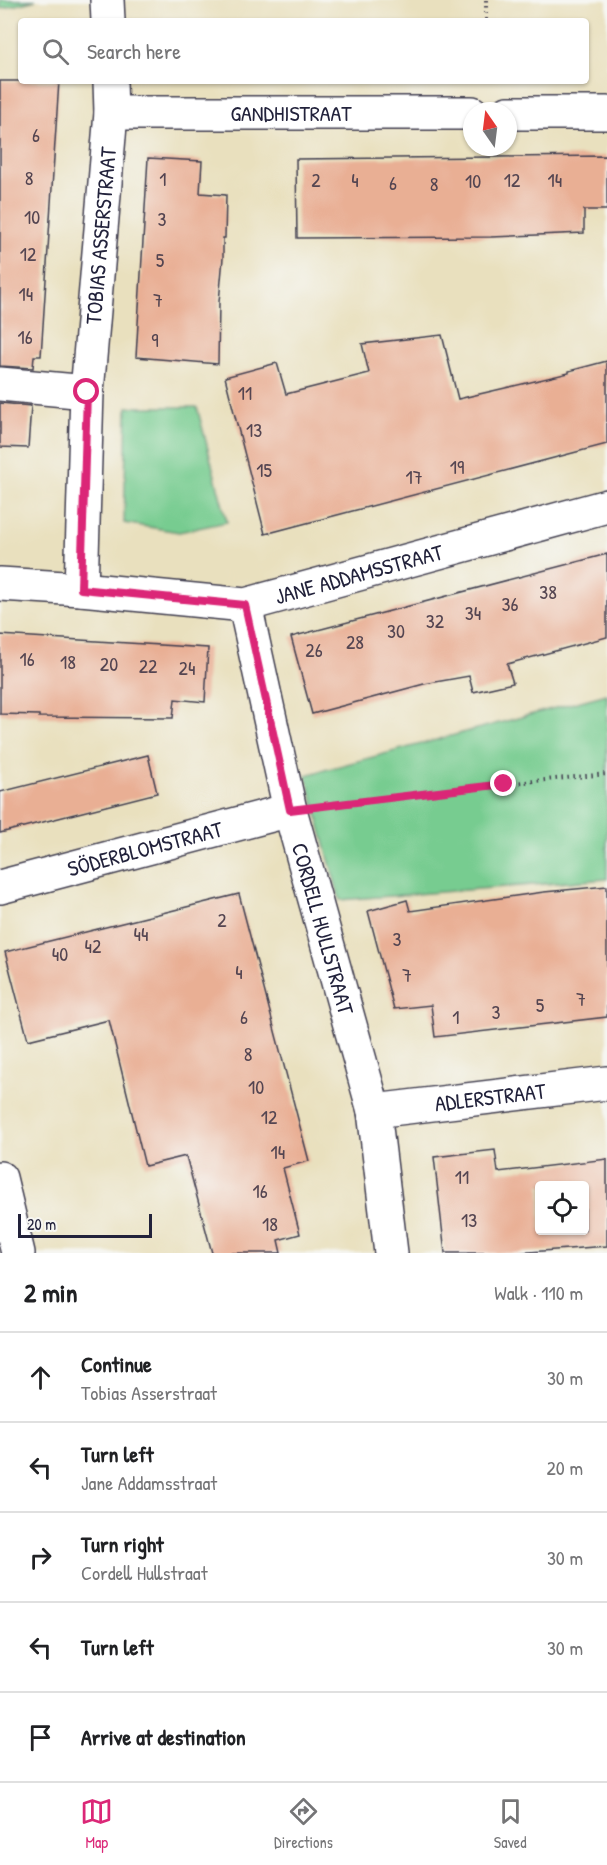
<!DOCTYPE html>
<meta charset="utf-8">
<style>
:root{--surface:#fff;--page:#f2f2f2;--text:#202124;--muted:#757577;--line:#e0e0e0;--accent:#db2777}
body{margin:0;font-family:"Patrick Hand",sans-serif;background:var(--page);color:var(--text)}
.controls{position:absolute;right:18px;bottom:18px;display:grid;overflow:hidden;border-radius:6px;box-shadow:0 2px 4px #0004}
.controls button{width:54px;height:54px;display:grid;place-items:center;padding:0;border:0;border-bottom:2px solid var(--line);background:var(--surface);color:var(--text);font:30px sans-serif}
.compass{position:absolute;left:463px;top:102px;width:54px;height:54px;border-radius:50%;background:var(--surface);box-shadow:0 2px 4px #0004;rotate:346deg}
.scale{position:absolute;left:18px;bottom:15px;width:134px;box-sizing:border-box;padding-left:6px;border:3px solid #22223b;border-top:0;font-size:16px;line-height:21px;white-space:nowrap;color:#22223b;-webkit-text-stroke:4px #f6f6f2;paint-order:stroke}
.stop{position:absolute;width:18px;height:18px;margin:-14px;border:4px solid #db2777;border-radius:50%;background:#fff}
.stop.end{background:#db2777;border-color:#fff;box-shadow:0 2px 6px #0008}
.list{margin:0;padding:0;list-style:none}
h2{display:flex;justify-content:space-between;align-items:center;height:78px;margin:0;padding:0 24px;font-size:26px}
h2 small{font-size:20px;font-weight:400;color:var(--muted)}
.list li{display:grid;grid-template-columns:39px 1fr auto;gap:18px;align-items:center;box-sizing:border-box;height:90px;padding:0 24px;border-top:2px solid var(--line)}
.list b{display:block;font-size:22px;white-space:nowrap}
.list p{margin:0;font-size:20px;white-space:nowrap;color:var(--muted)}
.list em{font-size:20px;font-style:normal;color:var(--muted)}
.icon{flex:none;width:33px;height:33px;fill:none;stroke:currentColor;stroke-width:2;stroke-linecap:round;stroke-linejoin:round}
.map{position:relative;flex:none;width:607px;height:1253px;overflow:hidden}
.search{position:absolute;background:var(--surface);box-shadow:0 2px 4px #0004;left:18px;right:18px;top:18px;height:66px;display:flex;align-items:center;gap:15px;box-sizing:border-box;padding:0 21px;border-radius:6px;color:var(--muted);font-size:22px}
.sheet{height:528px;background:var(--surface)}
nav{display:flex;justify-content:space-around;align-items:center;box-sizing:border-box;height:84px;border-top:2px solid var(--line);background:var(--surface);font-size:16px;color:var(--muted)}
nav a{display:grid;justify-items:center;gap:3px}
nav .on{color:var(--accent)}
.map>svg:first-child{display:block}
.green{fill:#77cc90;stroke:#4c7766;stroke-width:1.5}
.building{fill:#e9af94;fill-rule:evenodd}
.lines{fill:none;stroke-linecap:round;stroke-linejoin:round}
.street-casing{stroke:#403e4f;stroke-width:36}
.path{stroke:#403e4f;stroke-width:4;stroke-dasharray:1.5 4.5;stroke-linecap:butt}
.street{stroke:#fff;stroke-width:33}
.route{stroke:#db2777;stroke-width:8}
.labels{text-anchor:middle;stroke-width:5;stroke-linejoin:round;paint-order:stroke}
.number-label{font-size:20px;fill:#544551}
.street-label{font-size:22px;fill:#22223b;stroke:#f6f6f2}
</style>
<div class="map">
<svg width="607" height="1253" viewBox="0 0 607 1253">
<rect width="100%" height="100%" fill="#f6f6f2"/>
<filter id="ink" filterUnits="userSpaceOnUse"><feTurbulence type="fractalNoise" baseFrequency=".0167" numOctaves="2"/><feDisplacementMap in="SourceGraphic" scale="12" xChannelSelector="R" yChannelSelector="G"/><feConvolveMatrix kernelMatrix="1 2 1 2 8 2 1 2 1" color-interpolation-filters="sRGB"/></filter>
<filter id="wash" filterUnits="userSpaceOnUse"><feTurbulence type="fractalNoise" baseFrequency=".008" numOctaves="4" result="noise"/><feDisplacementMap in="SourceGraphic" scale="24" xChannelSelector="R" yChannelSelector="G"/><feGaussianBlur stdDeviation="1.35" result="paint"/><feColorMatrix in="noise" values="0 0 0 0 0 0 0 0 0 0 0 0 0 0 0 0 0 1.4 0 .05"/><feComposite in="paint" operator="in"/></filter>
<g filter="url(#wash)">
<rect width="100%" height="100%" fill="#e9e0be"/>
<g class="green">
<polygon points="0,0 36,0 0,9"/>
<polygon points="127,407 197,407 227,522 179,532 124,523"/>
<polygon points="607,694 607,879 340,900 306,775"/>
</g>
<g id="blocks">
<g class="building">
<polygon points="0,81 59,81 41,356 34,356 33,368 0,366"/>
<polygon points="607,156 607,210 584,210 584,233 491,237 297,238 296,159"/>
<polygon points="148,158 202,161 200,193 226,195 225,238 223,238 223,258 219,302 218,364 136,357"/>
<polygon points="442,335 458,399 569,373 569,371 607,361 607,444 265,534 225,377 277,363 286,394 369,373 362,344"/>
<polygon points="0,403 31,406 28,448 0,447"/>
<polygon points="607,554 607,637 507,664 513,683 473,692 469,676 424,684 312,714 291,637"/>
<polygon points="0,635 208,648 205,702 175,699 173,718 39,717 39,715 0,714"/>
<polygon points="148,755 157,793 0,833 0,792"/>
<polygon points="607,886 607,1017 435,1037 431,1005 394,1009 368,911 407,900 410,911 544,892"/>
<polygon points="239,894 309,1161 283,1168 300,1234 278,1240 281,1253 212,1253 186,1156 145,1166 109,1020 28,1040 5,952"/>
<path d="M495,1150l3,22 109,-13v87l-91,7h-71l-11,-96zM540,1185h45v45h-45z"/>
</g>
</g>
</g>
<g filter="url(#ink)">
<use href="#blocks" fill-opacity="0" stroke="#403e4f" stroke-width="1.5"/>
<g class="lines">
<g class="street-casing">
<g id="street">
<polyline points="107,0 108,21"/>
<path id="s1" d="M111,113h361"/>
<polyline points="508,113 607,113"/>
<polyline points="0,384 87,392"/>
<path id="s2" d="M0,584l81,5 164,16 362,-99"/>
<path id="s3" d="M81,589l6,-197 24,-279 -1,-32"/>
<path id="s4" d="M245,605l45,205 84,301 17,142"/>
<path id="s5" d="M0,887l290,-77"/>
<path id="s6" d="M374,1111l233,-28"/>
<polyline points="0,1178 18,1253"/>
</g>
</g>
<g class="path">
<polyline points="486,0 486,21"/>
<polyline points="329,805 504,784 607,774"/>
</g>
<use href="#street" class="street"/>
</g>
</g>
<g class="lines" filter="url(#ink)">
<polyline class="route" points="87,392 81,589 245,605 290,810 504,784"/>
</g>
<g class="labels">
<g class="number-label">
<text x="36" y="142">6</text>
<text x="29" y="185">8</text>
<text x="163" y="186">1</text>
<text x="316" y="187">2</text>
<text x="355" y="187">4</text>
<text x="512" y="187">12</text>
<text x="555" y="187">14</text>
<text x="473" y="188">10</text>
<text x="393" y="190">6</text>
<text x="434" y="191">8</text>
<text x="32" y="224">10</text>
<text x="162" y="226">3</text>
<text x="28" y="261">12</text>
<text x="160" y="267">5</text>
<text x="26" y="301">14</text>
<text x="158" y="307">7</text>
<text x="25" y="344">16</text>
<text x="155" y="347">9</text>
<text x="245" y="400">11</text>
<text x="254" y="437">13</text>
<text x="457" y="474">19</text>
<text x="264" y="477">15</text>
<text x="414" y="484">17</text>
<text x="548" y="599">38</text>
<text x="510" y="611">36</text>
<text x="473" y="620">34</text>
<text x="435" y="628">32</text>
<text x="396" y="638">30</text>
<text x="355" y="649">28</text>
<text x="314" y="657">26</text>
<text x="27" y="666">16</text>
<text x="68" y="669">18</text>
<text x="109" y="671">20</text>
<text x="148" y="673">22</text>
<text x="187" y="675">24</text>
<text x="222" y="927">2</text>
<text x="141" y="941">44</text>
<text x="397" y="946">3</text>
<text x="93" y="953">42</text>
<text x="60" y="961">40</text>
<text x="239" y="979">4</text>
<text x="407" y="982">7</text>
<text x="581" y="1006">7</text>
<text x="540" y="1012">5</text>
<text x="496" y="1019">3</text>
<text x="244" y="1024">6</text>
<text x="456" y="1024">1</text>
<text x="248" y="1061">8</text>
<text x="256" y="1094">10</text>
<text x="269" y="1124">12</text>
<text x="278" y="1159">14</text>
<text x="462" y="1184">11</text>
<text x="260" y="1198">16</text>
<text x="469" y="1227">13</text>
<text x="270" y="1231">18</text>
</g>
<g class="street-label">
<text dy="8" stroke="none"><textPath href="#s1" startOffset="180">GANDHISTRAAT</textPath></text>
<text dy="8" stroke="none"><textPath href="#s3" startOffset="354">TOBIAS ASSERSTRAAT</textPath></text>
<text dy="8" stroke="none"><textPath href="#s2" startOffset="364">JANE ADDAMSSTRAAT</textPath></text>
<text dy="8" stroke="none"><textPath href="#s5" startOffset="150">SÖDERBLOMSTRAAT</textPath></text>
<text dy="8" stroke="none"><textPath href="#s4" startOffset="333">CORDELL HULLSTRAAT</textPath></text>
<text dy="8" stroke="none"><textPath href="#s6" startOffset="117">ADLERSTRAAT</textPath></text>
</g>
</g>
</svg>
<div class="controls">
<button><svg class="icon" aria-label="locate" viewBox="0 0 24 24"><circle cx="12" cy="12" r="6"/><path d="M12 2v4M12 18v4M2 12h4M18 12h4"/></svg></button>
</div>
<svg class="compass" viewBox="-18 -18 36 36"><path d="M0-13l5 13h-10z" fill="#e53935"/><path d="M0 13l5-13h-10z" fill="#757577"/></svg>
<div class="scale">20 m</div>
<div class="stop" style="left:87px;top:392px"></div>
<div class="stop end" style="left:504px;top:784px"></div>
<div class="search"><svg class="icon" aria-label="search" viewBox="0 0 24 24"><circle cx="10" cy="10" r="6"/><path d="M15 15l6 6"/></svg>Search here</div>
</div>
<section class="sheet">
<h2>2 min<small>Walk · 110 m</small></h2>
<ul class="list">
<li><svg class="icon" aria-label="ahead" viewBox="0 0 24 24"><path d="M12 20V5M6 11l6-6 6 6"/></svg><div><b>Continue</b><p>Tobias Asserstraat</p></div><em>30 m</em></li>
<li><svg class="icon" aria-label="left" viewBox="0 0 24 24"><path d="M17 20v-9H6M10 6l-5 5 5 5"/></svg><div><b>Turn left</b><p>Jane Addamsstraat</p></div><em>20 m</em></li>
<li><svg class="icon" aria-label="right" viewBox="0 0 24 24"><path d="M7 20v-9h11M14 6l5 5-5 5"/></svg><div><b>Turn right</b><p>Cordell Hullstraat</p></div><em>30 m</em></li>
<li><svg class="icon" aria-label="left" viewBox="0 0 24 24"><path d="M17 20v-9H6M10 6l-5 5 5 5"/></svg><div><b>Turn left</b></div><em>30 m</em></li>
<li><svg class="icon" aria-label="arrive" viewBox="0 0 24 24"><path d="M6 21V4h12l-3 4 3 4H6"/></svg><div><b>Arrive at destination</b></div></li>
</ul>
</section>
<nav>
<a class="on"><svg class="icon" aria-label="map" viewBox="0 0 24 24"><path d="M3 6l6-2 6 2 6-2v14l-6 2-6-2-6 2zM9 4v14M15 6v14"/></svg>Map</a>
<a><svg class="icon" aria-label="directions" viewBox="0 0 24 24"><path d="M12 3l9 9-9 9-9-9zM9 14v-3h6M13 9l2 2-2 2"/></svg>Directions</a>
<a><svg class="icon" aria-label="saved" viewBox="0 0 24 24"><path d="M7 4h10v16l-5-4-5 4z"/></svg>Saved</a>
</nav>
